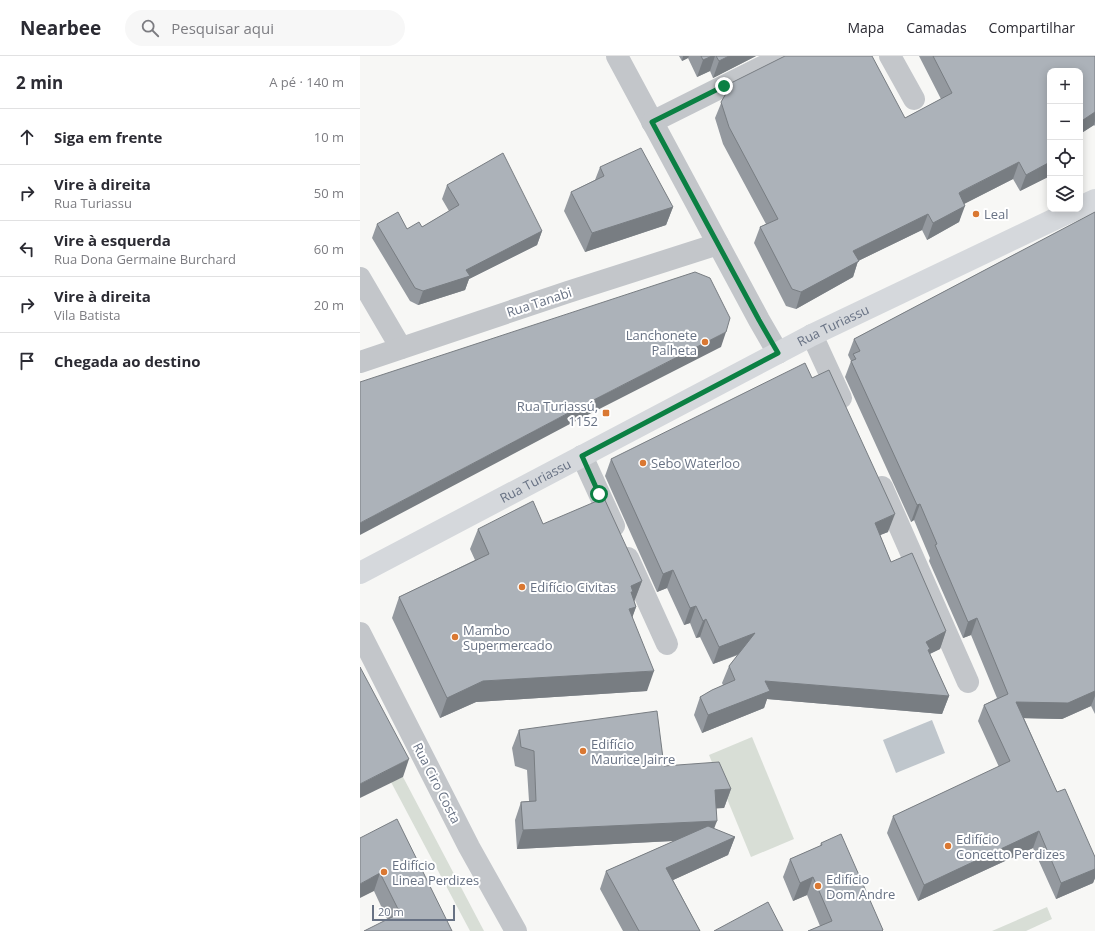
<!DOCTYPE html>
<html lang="pt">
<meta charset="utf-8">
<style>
:root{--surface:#fff;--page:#f7f7f7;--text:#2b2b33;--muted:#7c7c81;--line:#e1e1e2}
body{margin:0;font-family:"Open Sans",sans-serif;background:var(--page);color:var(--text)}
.controls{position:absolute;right:12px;top:12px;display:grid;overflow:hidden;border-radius:8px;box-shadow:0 2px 10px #0003}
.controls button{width:36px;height:36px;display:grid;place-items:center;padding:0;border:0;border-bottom:1px solid var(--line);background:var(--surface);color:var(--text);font:20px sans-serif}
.scale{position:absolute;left:12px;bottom:10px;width:83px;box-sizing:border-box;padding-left:4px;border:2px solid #687284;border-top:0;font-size:11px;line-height:14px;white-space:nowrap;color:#687284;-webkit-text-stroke:3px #fff;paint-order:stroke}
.stop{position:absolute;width:12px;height:12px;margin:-9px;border:3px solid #0b8043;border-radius:50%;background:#fff}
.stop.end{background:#0b8043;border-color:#fff;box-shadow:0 1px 4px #0008}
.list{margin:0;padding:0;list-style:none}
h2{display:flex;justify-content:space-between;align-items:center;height:52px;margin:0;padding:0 16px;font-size:17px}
h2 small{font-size:13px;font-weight:400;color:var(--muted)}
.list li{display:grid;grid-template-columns:26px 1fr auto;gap:12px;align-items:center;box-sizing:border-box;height:56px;padding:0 16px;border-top:1px solid var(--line)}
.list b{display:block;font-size:15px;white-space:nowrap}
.list p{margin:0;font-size:13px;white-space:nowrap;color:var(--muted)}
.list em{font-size:13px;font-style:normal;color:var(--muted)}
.icon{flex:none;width:22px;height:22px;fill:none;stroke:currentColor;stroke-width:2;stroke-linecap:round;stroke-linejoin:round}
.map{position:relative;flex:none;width:735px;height:875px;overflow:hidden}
header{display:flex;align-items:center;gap:24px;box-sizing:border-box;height:56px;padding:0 20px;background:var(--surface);border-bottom:1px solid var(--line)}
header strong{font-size:19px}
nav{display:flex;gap:22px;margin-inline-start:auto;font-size:14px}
.search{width:280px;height:36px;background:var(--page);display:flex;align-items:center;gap:10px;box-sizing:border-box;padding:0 14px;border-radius:22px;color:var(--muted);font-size:15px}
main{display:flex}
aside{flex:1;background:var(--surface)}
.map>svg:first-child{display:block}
.green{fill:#d8ded6}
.water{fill:#bfc6cc}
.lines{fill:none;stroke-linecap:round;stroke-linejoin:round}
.street{stroke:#c3c6ca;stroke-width:22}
.secondary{stroke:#d5d8dc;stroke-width:22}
.wall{fill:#94999f}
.shaded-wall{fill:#787d82}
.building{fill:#acb2b9;stroke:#787d82}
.route{stroke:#0b8043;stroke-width:5}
.poi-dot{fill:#da7832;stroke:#fff;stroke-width:1.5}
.labels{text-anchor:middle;stroke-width:4;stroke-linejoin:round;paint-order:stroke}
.poi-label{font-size:13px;fill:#687284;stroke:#fff;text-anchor:start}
.street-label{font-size:13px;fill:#687284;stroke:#fff}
</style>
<header>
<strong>Nearbee</strong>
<div class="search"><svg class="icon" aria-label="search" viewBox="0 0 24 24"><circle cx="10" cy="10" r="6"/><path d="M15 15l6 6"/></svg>Pesquisar aqui</div>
<nav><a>Mapa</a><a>Camadas</a><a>Compartilhar</a></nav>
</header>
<main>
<aside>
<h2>2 min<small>A pé · 140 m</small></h2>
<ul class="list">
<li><svg class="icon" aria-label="ahead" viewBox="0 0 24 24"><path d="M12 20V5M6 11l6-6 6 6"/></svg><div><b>Siga em frente</b></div><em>10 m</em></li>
<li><svg class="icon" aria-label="right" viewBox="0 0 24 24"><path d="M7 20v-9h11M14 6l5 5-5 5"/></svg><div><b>Vire à direita</b><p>Rua Turiassu</p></div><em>50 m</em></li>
<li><svg class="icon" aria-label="left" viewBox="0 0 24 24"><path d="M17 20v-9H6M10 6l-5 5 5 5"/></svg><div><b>Vire à esquerda</b><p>Rua Dona Germaine Burchard</p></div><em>60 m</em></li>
<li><svg class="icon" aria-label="right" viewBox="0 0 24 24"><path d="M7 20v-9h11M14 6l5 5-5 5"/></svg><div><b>Vire à direita</b><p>Vila Batista</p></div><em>20 m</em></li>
<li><svg class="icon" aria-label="arrive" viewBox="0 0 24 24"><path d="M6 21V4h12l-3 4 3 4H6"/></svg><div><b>Chegada ao destino</b></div></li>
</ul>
</aside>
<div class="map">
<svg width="735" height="875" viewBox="0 0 735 875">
<rect width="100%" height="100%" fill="#f7f7f5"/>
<g class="green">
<polygon points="392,681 434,783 391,801 349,699"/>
<polygon points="43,721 124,875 110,875 31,726"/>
<polygon points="687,851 692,863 666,875 632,875"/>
</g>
<polygon class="water" points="572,664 585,697 536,717 523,684"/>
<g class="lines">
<g class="street">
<polyline points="257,0 399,264 418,297"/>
<polyline points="530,0 554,43"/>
<polyline points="292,66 424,0"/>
<polyline points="0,222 41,292"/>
<polyline points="452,279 481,342"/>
<polyline points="0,306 208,236 358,188"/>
<polyline points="222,400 254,470"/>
<polyline points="522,431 608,626"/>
<polyline points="268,502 307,588"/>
<polyline points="0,577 109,791 156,875"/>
</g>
<g class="secondary">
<polyline points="720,151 735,144"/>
<path id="s1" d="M0,517l452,-238 264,-126"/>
</g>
</g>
<g class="wall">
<polygon points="319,0 396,0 353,22 350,15 337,21 328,2 322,5"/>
<polygon points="559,0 735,0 735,70 734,69 720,78 720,15 690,120 660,135 653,123 604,148 599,166 567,184 562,174 498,205 493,221 436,253 426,250 394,187 400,171 406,168 363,88 355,62 369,28 545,62 581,43"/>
<polygon points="240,111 313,151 306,169 225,196 204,155 211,136 235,124"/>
<polygon points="87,129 182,175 177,189 109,223 105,234 58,249 50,245 12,182 17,168 47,173 62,171 89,155 82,143"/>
<polygon points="735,156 735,658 731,650 702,663 664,662 697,736 735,801 735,822 733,827 696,843 673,792 558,845 527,777 533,760 639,711 618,665 624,649 637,642 611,579 603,582 569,505 570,502 554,464 551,466 485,321 491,305 488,299 494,283"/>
<polygon points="452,322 528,476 520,479 531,506 586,575 580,593 570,598 589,640 582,658 407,643 404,652 342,677 334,659 340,641 363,629 362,627 369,610 378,599 353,608 340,581 336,582 330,567 324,569 307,532 297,536 245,420 251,403"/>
<polygon points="183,468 282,525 274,545 276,551 272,561 287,635 116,646 80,662 32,562 39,541 115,504 110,493 118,473"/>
<polygon points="159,674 304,710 371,733 364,752 356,752 354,773 375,781 368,799 313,824 340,875 263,875 240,833 246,815 314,785 157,793 155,764 161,746 169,745 167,714 155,710 152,692"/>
<polygon points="0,782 92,875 27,863 14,835"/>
<polygon points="461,787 523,874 523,875 448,875 460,870 447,839 433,845 423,821 430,803 460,790"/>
</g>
<g class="shaded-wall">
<polygon points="323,0 329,0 328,2 322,5"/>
<polygon points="352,0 355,0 350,15 337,21 343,4"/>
<polygon points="369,0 396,0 353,22 359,5"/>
<polygon points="735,56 735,65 734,69 720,78 720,66"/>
<polygon points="659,106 653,123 596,152 599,137"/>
<polygon points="690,106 690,120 660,135 666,119"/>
<polygon points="605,150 599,166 567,184 573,167"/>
<polygon points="313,151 306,169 225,196 232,177"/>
<polygon points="568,158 562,174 498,205 493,221 436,253 441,236 493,195"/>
<polygon points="182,175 177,189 109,223 105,234 58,249 63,235"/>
<polygon points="366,276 361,291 208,369 0,479 0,467 214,354"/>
<polygon points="560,448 554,464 551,466 557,449"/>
<polygon points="535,458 528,476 508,484 515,467"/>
<polygon points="313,514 307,532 297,536 303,518"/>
<polygon points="282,525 274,546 269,548 271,530"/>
<polygon points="336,550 330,567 324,569 330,552"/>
<polygon points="276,551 269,571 269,553"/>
<polygon points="617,562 611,579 603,582 608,566"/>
<polygon points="346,563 340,581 336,582 343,565"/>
<polygon points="586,575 580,593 567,599 566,586"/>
<polygon points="395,577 389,594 353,608 359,591"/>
<polygon points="294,615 287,635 116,646 80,662 87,642 123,625"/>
<polygon points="405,625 589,640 582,658 407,643 404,652 342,677 348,659"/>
<polygon points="735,635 735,640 731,650 702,663 650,662 656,646"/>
<polygon points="49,703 43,721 0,742 0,728"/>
<polygon points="371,733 364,752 349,753 355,734"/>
<polygon points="357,765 350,783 157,793 163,774"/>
<polygon points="679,775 673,792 558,845 564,829"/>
<polygon points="375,781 368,799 300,830 306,812"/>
<polygon points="735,813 735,822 733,827 696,843 701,827"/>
<polygon points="20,817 14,835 0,842 0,828"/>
<polygon points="453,821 447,839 433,845 440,827"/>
</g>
<g class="building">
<polygon points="341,0 352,0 343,4"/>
<polygon points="356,0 369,0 359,5"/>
<polygon points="425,0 512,0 545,62 592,37 573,0 735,0 735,56 720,66 720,15 690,15 690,106 666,119 659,106 602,135 599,137 605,150 573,167 568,158 493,195 499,205 441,236 432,233 400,171 418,163 369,71 361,46 370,31 369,28"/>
<polygon points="281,92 313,151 232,177 211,136 244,120 240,111"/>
<polygon points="143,97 182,175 106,214 110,220 63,235 55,232 17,168 38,156 47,173 59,166 62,171 99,149 87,129"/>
<polygon points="735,156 735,635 708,647 656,646 697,736 705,733 735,801 735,813 701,827 679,775 564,829 533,760 650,705 624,649 648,638 617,562 608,566 575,489 577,488 560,448 557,449 491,305 496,303 493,298 500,295 494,283"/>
<polygon points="335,216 350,222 370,262 366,276 214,354 0,467 0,326"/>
<polygon points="445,307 452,322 469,314 535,458 515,467 531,506 552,497 586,575 566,586 570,593 568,594 589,640 405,625 410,635 348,659 340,641 352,634 375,624 369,610 395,577 359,591 346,563 343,565 336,550 330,552 313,514 303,518 251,403"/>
<polygon points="244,442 282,525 271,530 273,536 271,536 276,551 269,553 294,615 123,625 87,642 39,541 129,498 118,473 173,445 183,468"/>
<polygon points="0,611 49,703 0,728"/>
<polygon points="297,655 304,710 359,706 371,733 355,734 357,765 163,774 161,746 176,745 174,695 161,691 159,674"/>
<polygon points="37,763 92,875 4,875 40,857 20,817 0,828 0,782"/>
<polygon points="348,770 375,781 306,812 340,875 279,875 246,815"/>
<polygon points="481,778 523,874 522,875 448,875 472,865 453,821 440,827 430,803 462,789 461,787"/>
<polygon points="408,846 423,875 354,875"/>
</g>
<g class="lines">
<polyline class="route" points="239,438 222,400 418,297 399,264 292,66 364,30"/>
</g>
<g class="poi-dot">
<circle cx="616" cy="158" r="4"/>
<circle cx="345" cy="286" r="4"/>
<rect x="242" y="353" width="8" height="8" rx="2"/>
<circle cx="283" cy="407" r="4"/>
<circle cx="162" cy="531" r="4"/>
<circle cx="95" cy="581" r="4"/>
<circle cx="223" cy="695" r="4"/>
<circle cx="588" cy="790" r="4"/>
<circle cx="24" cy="816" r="4"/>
<circle cx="458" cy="830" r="4"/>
</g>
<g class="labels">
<g class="poi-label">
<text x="624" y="163">Leal</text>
<text x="337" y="284" text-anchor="end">Lanchonete<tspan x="337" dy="15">Palheta</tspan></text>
<text x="238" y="355" text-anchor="end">Rua Turiassú,<tspan x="238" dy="15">1152</tspan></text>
<text x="291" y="412">Sebo Waterloo</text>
<text x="170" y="536">Edifício Civitas</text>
<text x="103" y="579">Mambo<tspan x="103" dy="15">Supermercado</tspan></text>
<text x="231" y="693">Edifício<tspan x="231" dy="15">Maurice Jairre</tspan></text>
<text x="596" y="788">Edifício<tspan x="596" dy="15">Concetto Perdizes</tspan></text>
<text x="32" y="814">Edifício<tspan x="32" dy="15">Linea Perdizes</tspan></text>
<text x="466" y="828">Edifício<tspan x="466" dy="15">Dom Andre</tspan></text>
</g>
<g class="street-label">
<text transform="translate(179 246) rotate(-18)" y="5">Rua Tanabi</text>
<text dy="5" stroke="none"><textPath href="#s1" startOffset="534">Rua Turiassu</textPath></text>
<text dy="5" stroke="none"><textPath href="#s1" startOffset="198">Rua Turiassu</textPath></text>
<text transform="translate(77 727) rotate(63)" y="5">Rua Ciro Costa</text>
</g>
</g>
</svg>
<div class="controls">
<button>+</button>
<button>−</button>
<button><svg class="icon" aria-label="locate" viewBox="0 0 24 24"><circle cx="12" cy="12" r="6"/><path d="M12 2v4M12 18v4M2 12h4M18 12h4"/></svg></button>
<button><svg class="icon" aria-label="layers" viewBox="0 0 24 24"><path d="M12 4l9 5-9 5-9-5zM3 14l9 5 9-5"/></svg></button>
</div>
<div class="scale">20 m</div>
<div class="stop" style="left:239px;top:438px"></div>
<div class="stop end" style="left:364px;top:30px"></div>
</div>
</main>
